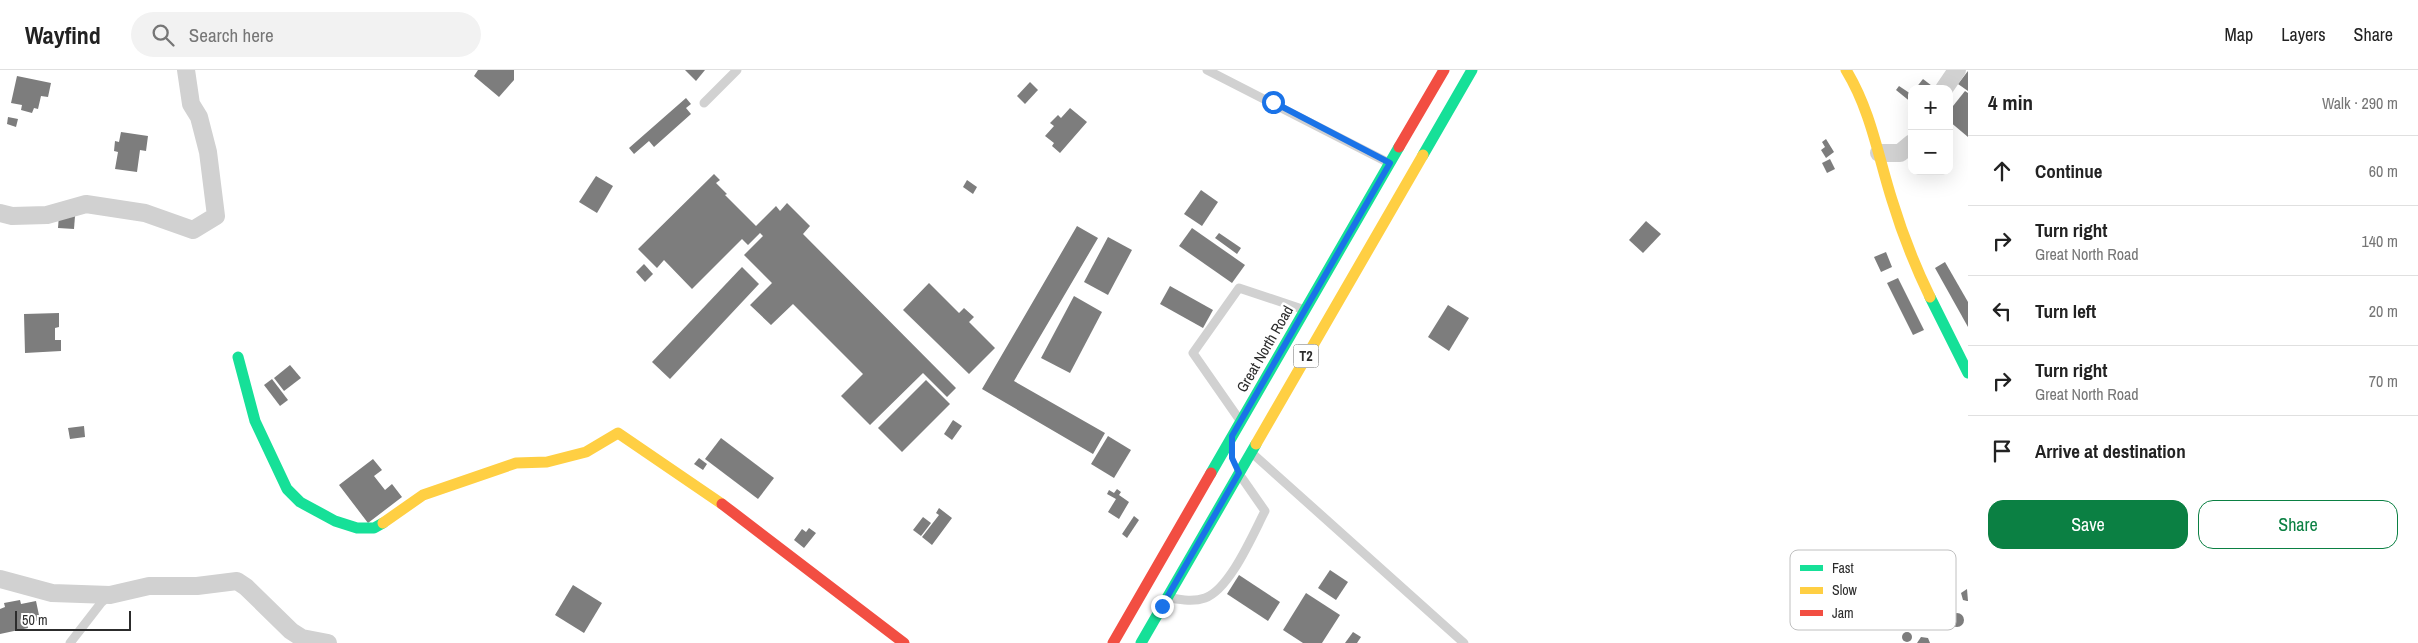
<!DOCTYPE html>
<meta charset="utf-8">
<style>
:root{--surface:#fff;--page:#f2f2f2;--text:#222;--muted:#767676;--line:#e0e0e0;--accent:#0b8043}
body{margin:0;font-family:"Archivo Narrow",sans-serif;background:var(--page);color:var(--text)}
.controls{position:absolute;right:15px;top:15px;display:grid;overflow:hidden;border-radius:10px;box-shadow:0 5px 20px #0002}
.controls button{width:45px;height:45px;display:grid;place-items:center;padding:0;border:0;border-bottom:1px solid var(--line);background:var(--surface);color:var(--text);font:25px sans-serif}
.scale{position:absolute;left:15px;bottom:12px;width:116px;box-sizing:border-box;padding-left:5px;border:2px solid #2c2c2c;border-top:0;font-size:14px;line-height:18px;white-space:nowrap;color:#2c2c2c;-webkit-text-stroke:4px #fff;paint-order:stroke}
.stop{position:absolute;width:15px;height:15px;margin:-11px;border:4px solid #1a73e8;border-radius:50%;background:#fff}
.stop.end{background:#1a73e8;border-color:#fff;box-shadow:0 1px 5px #0008}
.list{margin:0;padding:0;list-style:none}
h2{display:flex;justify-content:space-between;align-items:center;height:65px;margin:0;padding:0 20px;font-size:21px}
h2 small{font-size:16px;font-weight:400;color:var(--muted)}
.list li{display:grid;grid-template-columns:32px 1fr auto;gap:15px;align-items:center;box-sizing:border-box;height:70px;padding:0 20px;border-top:1px solid var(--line)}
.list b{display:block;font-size:19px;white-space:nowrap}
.list p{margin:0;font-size:16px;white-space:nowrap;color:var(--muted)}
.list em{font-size:16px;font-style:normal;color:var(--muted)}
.actions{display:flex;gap:10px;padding:15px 20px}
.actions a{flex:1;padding:11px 0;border:1px solid var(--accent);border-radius:15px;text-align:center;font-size:18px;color:var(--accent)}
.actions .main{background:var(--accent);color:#fff}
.icon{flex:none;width:28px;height:28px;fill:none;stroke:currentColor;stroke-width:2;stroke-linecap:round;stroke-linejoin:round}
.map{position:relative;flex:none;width:1968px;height:573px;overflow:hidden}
header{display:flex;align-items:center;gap:30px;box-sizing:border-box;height:70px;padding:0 25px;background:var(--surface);border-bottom:1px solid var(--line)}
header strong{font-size:24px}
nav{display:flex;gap:28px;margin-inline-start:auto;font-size:18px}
.search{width:350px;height:45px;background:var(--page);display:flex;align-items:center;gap:12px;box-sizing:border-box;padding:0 18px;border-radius:28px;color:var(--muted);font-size:19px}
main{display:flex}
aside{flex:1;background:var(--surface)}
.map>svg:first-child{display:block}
.building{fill:#7d7d7d}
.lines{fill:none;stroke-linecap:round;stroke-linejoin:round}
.lane{stroke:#d1d1d1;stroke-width:9}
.street{stroke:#d1d1d1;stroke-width:18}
.fast{stroke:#16e098;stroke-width:11}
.slow{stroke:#ffcf43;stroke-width:11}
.jam{stroke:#f24e42;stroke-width:11}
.route{stroke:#1a73e8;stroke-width:6}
.labels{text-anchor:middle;stroke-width:5;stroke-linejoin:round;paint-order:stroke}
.shield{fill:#fff;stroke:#6b6b6b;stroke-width:1}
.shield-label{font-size:14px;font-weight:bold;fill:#2c2c2c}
.street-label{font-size:15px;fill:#2c2c2c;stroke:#fff}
.key{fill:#fff;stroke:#c0c0c0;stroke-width:1}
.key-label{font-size:14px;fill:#2c2c2c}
</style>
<header>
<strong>Wayfind</strong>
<div class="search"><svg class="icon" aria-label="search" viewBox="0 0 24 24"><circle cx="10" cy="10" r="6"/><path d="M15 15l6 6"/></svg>Search here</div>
<nav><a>Map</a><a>Layers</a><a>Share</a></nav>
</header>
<main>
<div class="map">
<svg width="1968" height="573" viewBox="0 0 1968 573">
<rect width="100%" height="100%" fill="#fff"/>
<g class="building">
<polygon points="478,0 514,0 514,10 499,27 474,6"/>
<polygon points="685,0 705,0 696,11"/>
<polygon points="1968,1 1968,21 1958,14"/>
<polygon points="17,6 51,13 48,27 41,26 38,39 34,38 32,43 21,40 22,35 11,33"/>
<polygon points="1923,9 1936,19 1915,19"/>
<polygon points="1030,12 1038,20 1025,34 1017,26"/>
<polygon points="1899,16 1911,24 1912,23 1912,33 1896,20"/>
<polygon points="1965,21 1968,23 1968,67 1949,51 1949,41"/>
<polygon points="686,28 691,34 686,38 691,44 654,77 649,71 634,84 629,78"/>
<polygon points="1070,38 1087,52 1060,83 1052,76 1054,73 1045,66 1054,56 1050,53 1058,45 1061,48"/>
<polygon points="8,47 18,49 16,57 7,54"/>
<polygon points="121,62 148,66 146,81 140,80 137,102 115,99 118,82 114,81 115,71 119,72"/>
<polygon points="1826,69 1834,82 1826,88 1821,80 1825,77 1822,72"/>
<polygon points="1830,89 1835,99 1827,103 1822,93"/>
<polygon points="714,104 720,110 716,113 727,124 725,125 756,156 776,136 780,141 787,133 810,156 803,164 956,318 947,327 923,303 870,355 841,326 863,304 793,234 771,255 750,235 772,213 744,185 763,166 760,163 748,175 742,169 692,219 664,190 657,198 638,179"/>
<polygon points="596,106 613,116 597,143 579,132"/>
<polygon points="967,110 977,117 973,124 963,117"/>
<polygon points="1201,120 1218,132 1202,156 1184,144"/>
<polygon points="59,145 75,146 74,159 58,158"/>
<polygon points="1646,151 1661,164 1643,183 1629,170"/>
<polygon points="1077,156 1098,168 1014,311 1105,363 1093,384 982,319"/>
<polygon points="1192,158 1245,195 1232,213 1179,176"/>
<polygon points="1219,163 1241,178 1237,184 1215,168"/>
<polygon points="1108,167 1132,180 1108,225 1084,212"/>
<polygon points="1886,182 1892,197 1881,202 1874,187"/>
<polygon points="1945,192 1968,232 1968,257 1935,198"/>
<polygon points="644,194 653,204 645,212 636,202"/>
<polygon points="742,197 759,214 670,309 652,292"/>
<polygon points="1898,208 1924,260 1913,265 1887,213"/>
<polygon points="929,213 959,243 964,238 974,247 969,252 995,278 969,304 903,240"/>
<polygon points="1170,216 1213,240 1203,258 1160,234"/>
<polygon points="1074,226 1102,242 1070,303 1041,288"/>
<polygon points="1448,235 1469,248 1449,281 1428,267"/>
<polygon points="59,243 59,257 55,258 55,270 61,270 61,281 25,283 24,244"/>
<polygon points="290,295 301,308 284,321 274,308"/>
<polygon points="272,309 288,330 280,336 264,315"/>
<polygon points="926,310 950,334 902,382 878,358"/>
<polygon points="953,350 962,356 952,370 944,364"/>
<polygon points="84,356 85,367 70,369 68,358"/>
<polygon points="1108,366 1131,380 1114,408 1091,394"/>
<polygon points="721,368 774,408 758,429 705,389"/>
<polygon points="699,388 707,394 703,400 694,394"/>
<polygon points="373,389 382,400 374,406 385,420 392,414 402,427 368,453 339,415"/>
<polygon points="1117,419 1121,422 1119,425 1129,432 1119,449 1108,442 1116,429 1107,424 1109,420 1114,423"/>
<polygon points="939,438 952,448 932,475 922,467 939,445 936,443"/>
<polygon points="1134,446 1139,450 1127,468 1122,464"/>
<polygon points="923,447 931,453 921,466 913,460"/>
<polygon points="809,458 816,463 804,478 794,470 802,459 806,462"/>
<polygon points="1330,500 1348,512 1336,530 1318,518"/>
<polygon points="1239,505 1280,532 1268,551 1227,524"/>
<polygon points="573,515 602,533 584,563 555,545"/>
<polygon points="1967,519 1968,531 1967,531 1963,530 1961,523"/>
<polygon points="1306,523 1340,545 1322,573 1303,573 1283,560"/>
<polygon points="20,530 21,534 36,531 40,550 27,553 28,558 0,564 0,539 5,537 4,533"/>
<circle cx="1957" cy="550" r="7"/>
<circle cx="1907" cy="567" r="5"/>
<polygon points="1353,562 1361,567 1357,573 1345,573"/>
<polygon points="1921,567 1928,568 1930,573 1917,573"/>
</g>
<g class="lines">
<g class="lane">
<polyline points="1207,0 1387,92"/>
<polyline points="704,33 737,0"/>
<polyline points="1239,349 1193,283 1239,218 1302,239"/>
<polyline points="1253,384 1464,573"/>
<path d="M1171,528c11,2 23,4 34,0 25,-9 48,-64 60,-87l-23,-33"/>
<polyline points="70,573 101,533 110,525"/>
</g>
<g class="street">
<polyline points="1944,19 1957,0"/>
<polyline points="1879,83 1900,83 1912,73"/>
<polyline points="0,143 12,146 47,145 86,134 145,143 193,160 216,146 208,82 199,47 191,34 186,0"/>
<polyline points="0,509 52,523 110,525 149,516 197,516 237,511 246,517 291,561 302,568 328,573"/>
</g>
<g class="fast">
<polyline points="1423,85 1472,0"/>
<polyline points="1930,227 1968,303"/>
<polyline points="238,287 255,351 287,419 300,432 335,451 357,458 374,458 383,453"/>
<polyline points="1211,403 1399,77"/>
<polyline points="1141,573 1256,374"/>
</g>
<g class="slow">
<path d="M1846,0c25,41 32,86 46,130 10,33 23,66 38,97"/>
<polyline points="1256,374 1423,85"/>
<polyline points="383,453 423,425 516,393 547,392 586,382 618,363 722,434"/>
</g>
<g class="jam">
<polyline points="1399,77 1444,0"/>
<polyline points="722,434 904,573"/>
<polyline points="1113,573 1211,403"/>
</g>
</g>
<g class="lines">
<polyline class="route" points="1162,536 1239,403 1232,388 1232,366 1390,93 1273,32"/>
</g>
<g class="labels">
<rect class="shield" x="1293.5" y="274.5" width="25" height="23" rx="4"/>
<g class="shield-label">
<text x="1306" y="291">T2</text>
</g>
<g class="street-label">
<text transform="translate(1265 279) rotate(-60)" y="5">Great North Road</text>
</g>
</g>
<rect x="1790" y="480" width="166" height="80" rx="8" class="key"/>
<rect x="1800" y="495" width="23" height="6" fill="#16e098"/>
<rect x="1800" y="517" width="23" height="7" fill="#ffcf43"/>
<rect x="1800" y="540" width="23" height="6" fill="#f24e42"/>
<g class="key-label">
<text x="1832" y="503">Fast</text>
<text x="1832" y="525">Slow</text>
<text x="1832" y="548">Jam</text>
</g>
</svg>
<div class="controls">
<button>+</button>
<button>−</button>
</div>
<div class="scale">50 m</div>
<div class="stop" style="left:1273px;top:32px"></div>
<div class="stop end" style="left:1162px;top:536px"></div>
</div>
<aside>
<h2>4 min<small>Walk · 290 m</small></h2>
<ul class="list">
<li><svg class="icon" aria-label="ahead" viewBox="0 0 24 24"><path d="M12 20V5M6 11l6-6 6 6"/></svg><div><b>Continue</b></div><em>60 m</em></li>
<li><svg class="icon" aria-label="right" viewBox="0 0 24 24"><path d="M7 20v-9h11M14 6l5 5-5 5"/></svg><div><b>Turn right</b><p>Great North Road</p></div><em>140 m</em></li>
<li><svg class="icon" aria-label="left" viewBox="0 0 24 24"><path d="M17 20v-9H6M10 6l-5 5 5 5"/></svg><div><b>Turn left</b></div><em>20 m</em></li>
<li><svg class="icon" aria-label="right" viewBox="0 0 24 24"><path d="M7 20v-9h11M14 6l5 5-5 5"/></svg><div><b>Turn right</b><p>Great North Road</p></div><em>70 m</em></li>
<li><svg class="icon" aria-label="arrive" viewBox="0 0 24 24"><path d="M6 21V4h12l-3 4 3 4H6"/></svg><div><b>Arrive at destination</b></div></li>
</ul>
<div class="actions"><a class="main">Save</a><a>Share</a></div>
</aside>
</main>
